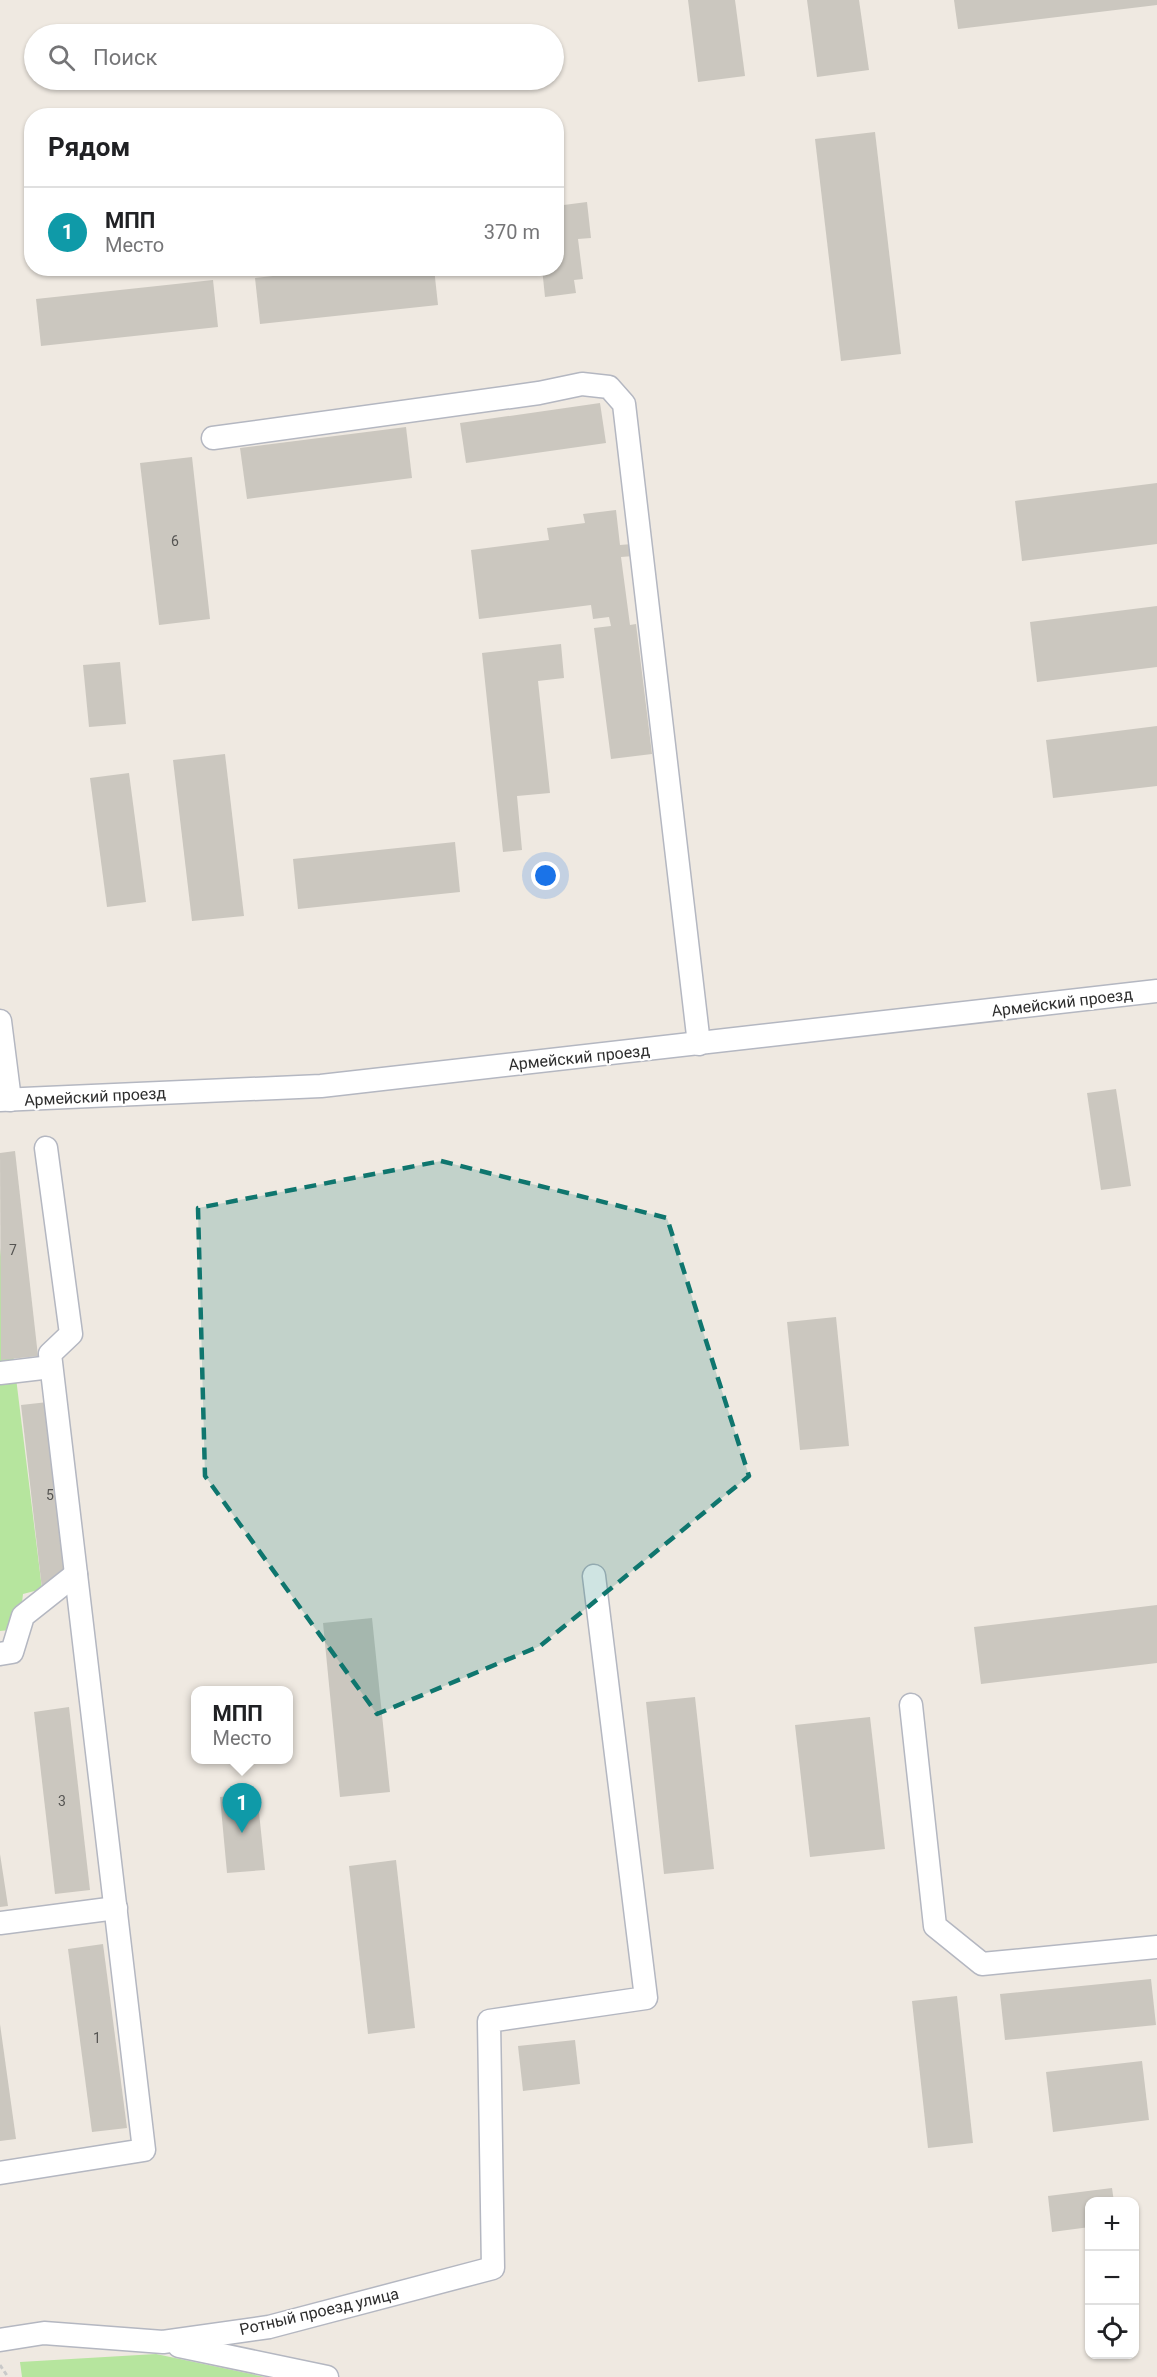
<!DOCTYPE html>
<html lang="ru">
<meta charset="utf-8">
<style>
:root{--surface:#fff;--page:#f2f2f2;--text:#202124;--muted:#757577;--line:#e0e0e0;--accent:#4264fb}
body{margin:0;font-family:Roboto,sans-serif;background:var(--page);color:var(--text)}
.controls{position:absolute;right:18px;bottom:18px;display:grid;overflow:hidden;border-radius:12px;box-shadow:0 2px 4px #0004}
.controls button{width:54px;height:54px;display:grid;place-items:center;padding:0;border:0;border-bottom:2px solid var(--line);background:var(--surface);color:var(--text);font:30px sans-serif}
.you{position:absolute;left:546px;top:876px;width:21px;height:21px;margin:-15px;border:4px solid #fff;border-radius:50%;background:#1a73e8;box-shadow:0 0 0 9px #1a73e833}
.badge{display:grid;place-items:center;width:39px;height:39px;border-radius:50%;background:var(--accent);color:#fff;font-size:20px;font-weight:700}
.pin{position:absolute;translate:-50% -50px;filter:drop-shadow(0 2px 3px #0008)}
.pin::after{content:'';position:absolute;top:32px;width:21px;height:18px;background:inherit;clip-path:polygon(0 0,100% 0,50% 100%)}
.popup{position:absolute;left:191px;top:1686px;width:102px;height:78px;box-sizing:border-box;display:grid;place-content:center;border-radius:12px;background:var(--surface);filter:drop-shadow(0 2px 4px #0005);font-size:20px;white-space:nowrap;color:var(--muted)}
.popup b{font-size:22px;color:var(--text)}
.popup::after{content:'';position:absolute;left:50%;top:100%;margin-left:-12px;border:12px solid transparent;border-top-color:var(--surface)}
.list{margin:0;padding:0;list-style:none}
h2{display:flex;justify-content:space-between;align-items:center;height:78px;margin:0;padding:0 24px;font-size:26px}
h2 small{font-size:20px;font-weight:400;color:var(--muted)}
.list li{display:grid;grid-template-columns:39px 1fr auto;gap:18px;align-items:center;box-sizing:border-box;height:90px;padding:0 24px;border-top:2px solid var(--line)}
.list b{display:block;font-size:22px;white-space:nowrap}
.list p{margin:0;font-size:20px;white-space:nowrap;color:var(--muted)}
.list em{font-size:20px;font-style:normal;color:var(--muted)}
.icon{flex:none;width:33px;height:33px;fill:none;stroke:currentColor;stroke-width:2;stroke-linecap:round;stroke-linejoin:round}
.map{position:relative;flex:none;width:1157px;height:2377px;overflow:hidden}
.search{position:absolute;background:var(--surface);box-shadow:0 2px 4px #0004;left:24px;top:24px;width:540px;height:66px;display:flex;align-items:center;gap:15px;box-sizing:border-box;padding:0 21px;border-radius:33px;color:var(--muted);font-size:22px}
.panel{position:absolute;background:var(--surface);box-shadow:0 2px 4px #0004;left:24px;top:108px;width:540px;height:168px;border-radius:24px}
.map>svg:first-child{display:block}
.green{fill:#b6e59e}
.building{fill:#cbc7bf}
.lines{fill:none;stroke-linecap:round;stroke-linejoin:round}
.minor-casing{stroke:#b4b7c1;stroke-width:25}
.path{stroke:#c9c9c9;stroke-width:3;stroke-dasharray:4.5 3;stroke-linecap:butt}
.minor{stroke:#fff;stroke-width:22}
.marked{fill:#0f766e;fill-opacity:0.2;stroke:#0f766e;stroke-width:4.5;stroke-dasharray:12 8;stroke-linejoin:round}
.labels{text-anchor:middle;stroke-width:4.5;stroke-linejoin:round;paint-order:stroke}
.number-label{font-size:14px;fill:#555452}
.street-label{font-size:16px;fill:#2e2e2e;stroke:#fff}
</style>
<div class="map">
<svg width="1157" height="2377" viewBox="0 0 1157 2377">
<rect width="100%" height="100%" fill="#efe9e1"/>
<g class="green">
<polygon points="0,1248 42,1589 23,1594 19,1629 0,1631"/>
<polygon points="156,2354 265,2377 22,2377 20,2362"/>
</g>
<g class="building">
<polygon points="688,0 735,0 745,76 698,82"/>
<polygon points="807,0 859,0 869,70 817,77"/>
<polygon points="954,0 1157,0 1157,5 958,29"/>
<polygon points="875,132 901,354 841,361 815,139"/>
<polygon points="587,202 591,238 578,239 583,279 574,280 576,293 545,297 542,268 556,268 556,206"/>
<polygon points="344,268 434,268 438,305 260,324 255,278"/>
<polygon points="213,280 218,327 41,346 36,299"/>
<polygon points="600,403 606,443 466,463 460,423"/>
<polygon points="406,427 412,478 247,499 240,448"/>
<polygon points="192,457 210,619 159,625 140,463"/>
<polygon points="1157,483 1157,544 1022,561 1015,501"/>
<polygon points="616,510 620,545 632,544 634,556 621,557 630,625 636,624 652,754 611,759 594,628 611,626 609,617 593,619 591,605 479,619 471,550 549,540 547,528 585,523 583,514"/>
<polygon points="1157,606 1157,667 1037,682 1030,622"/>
<polygon points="561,644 564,678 538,681 550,793 517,796 522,850 503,852 482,653"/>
<polygon points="120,662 126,724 89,727 83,665"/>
<polygon points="1157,726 1157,786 1053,798 1046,740"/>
<polygon points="225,754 244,916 192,921 173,760"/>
<polygon points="129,773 146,902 107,907 90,778"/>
<polygon points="455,842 460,892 298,909 293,859"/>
<polygon points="1116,1089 1131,1186 1101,1190 1087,1093"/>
<polygon points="15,1151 38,1356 1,1360 0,1153"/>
<polygon points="836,1317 849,1446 800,1450 787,1322"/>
<polygon points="57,1401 78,1585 42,1589 21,1405"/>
<polygon points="1157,1605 1157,1663 981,1684 974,1627"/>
<polygon points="372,1618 390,1792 340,1797 323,1623"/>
<polygon points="695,1697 714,1869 664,1874 646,1702"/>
<polygon points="69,1707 90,1890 55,1894 34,1712"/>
<polygon points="870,1717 885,1849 810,1857 795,1725"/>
<polygon points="257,1793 265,1870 227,1873 220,1797"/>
<polygon points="0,1854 8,1906 0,1907"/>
<polygon points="396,1860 415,2028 368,2034 349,1866"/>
<polygon points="103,1944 127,2128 92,2132 68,1949"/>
<polygon points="1151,1979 1156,2025 1005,2040 1000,1994"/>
<polygon points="957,1996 973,2143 928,2148 912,2001"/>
<polygon points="0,2024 16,2139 0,2141"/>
<polygon points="575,2040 580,2084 523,2091 518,2046"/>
<polygon points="1142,2061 1149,2120 1053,2132 1046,2072"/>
<polygon points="1112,2188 1114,2202 1090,2202 1090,2227 1052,2232 1048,2196"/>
</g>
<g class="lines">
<g class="minor-casing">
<g id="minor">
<polyline points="213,438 539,393 582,384 609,387 624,404 699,1044"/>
<polyline points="0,1021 10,1100"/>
<polyline points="0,1100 321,1086 1157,991"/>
<polyline points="0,1373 51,1367"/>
<polyline points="0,1654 12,1652 23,1616 76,1574"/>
<polyline points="911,1705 935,1926 982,1964 1157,1947"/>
<polyline points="0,1923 116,1908"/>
<polyline points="0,2173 144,2150 50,1354 71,1334 46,1148"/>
<polyline points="0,2340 44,2333 163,2342 269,2327 493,2268 489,2021 646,1998 594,1576"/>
<polyline points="179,2346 327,2377"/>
</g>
</g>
<polyline class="path" points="0,2365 8,2377"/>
<use href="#minor" class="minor"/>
</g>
<path class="marked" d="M441,1161l226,57 82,258 -209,170 -163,68 -172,-238 -7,-268z"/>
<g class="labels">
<g class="number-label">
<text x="175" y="546">6</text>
<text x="13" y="1255">7</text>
<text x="50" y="1500">5</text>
<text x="62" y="1806">3</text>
<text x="97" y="2043">1</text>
</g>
<g class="street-label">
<text transform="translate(1062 1002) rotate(-7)" y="6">Армейский проезд</text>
<text transform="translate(579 1057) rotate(-6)" y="6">Армейский проезд</text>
<text transform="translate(95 1096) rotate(-3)" y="6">Армейский проезд</text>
<text transform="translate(319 2311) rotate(-13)" y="6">Ротный проезд улица</text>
</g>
</g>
</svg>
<div class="controls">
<button>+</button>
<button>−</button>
<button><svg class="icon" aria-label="locate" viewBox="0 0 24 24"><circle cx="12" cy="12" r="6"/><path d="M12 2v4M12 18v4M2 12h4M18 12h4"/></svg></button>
</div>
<div class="you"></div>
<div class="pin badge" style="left:242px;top:1833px;background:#0f9aa8">1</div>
<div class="popup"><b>МПП</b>Место</div>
<div class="search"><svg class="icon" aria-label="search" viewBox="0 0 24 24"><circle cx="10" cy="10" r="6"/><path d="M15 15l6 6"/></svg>Поиск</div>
<section class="panel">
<h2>Рядом<small></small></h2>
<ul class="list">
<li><span class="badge" style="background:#0f9aa8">1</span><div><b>МПП</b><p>Место</p></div><em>370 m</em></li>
</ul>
</section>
</div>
